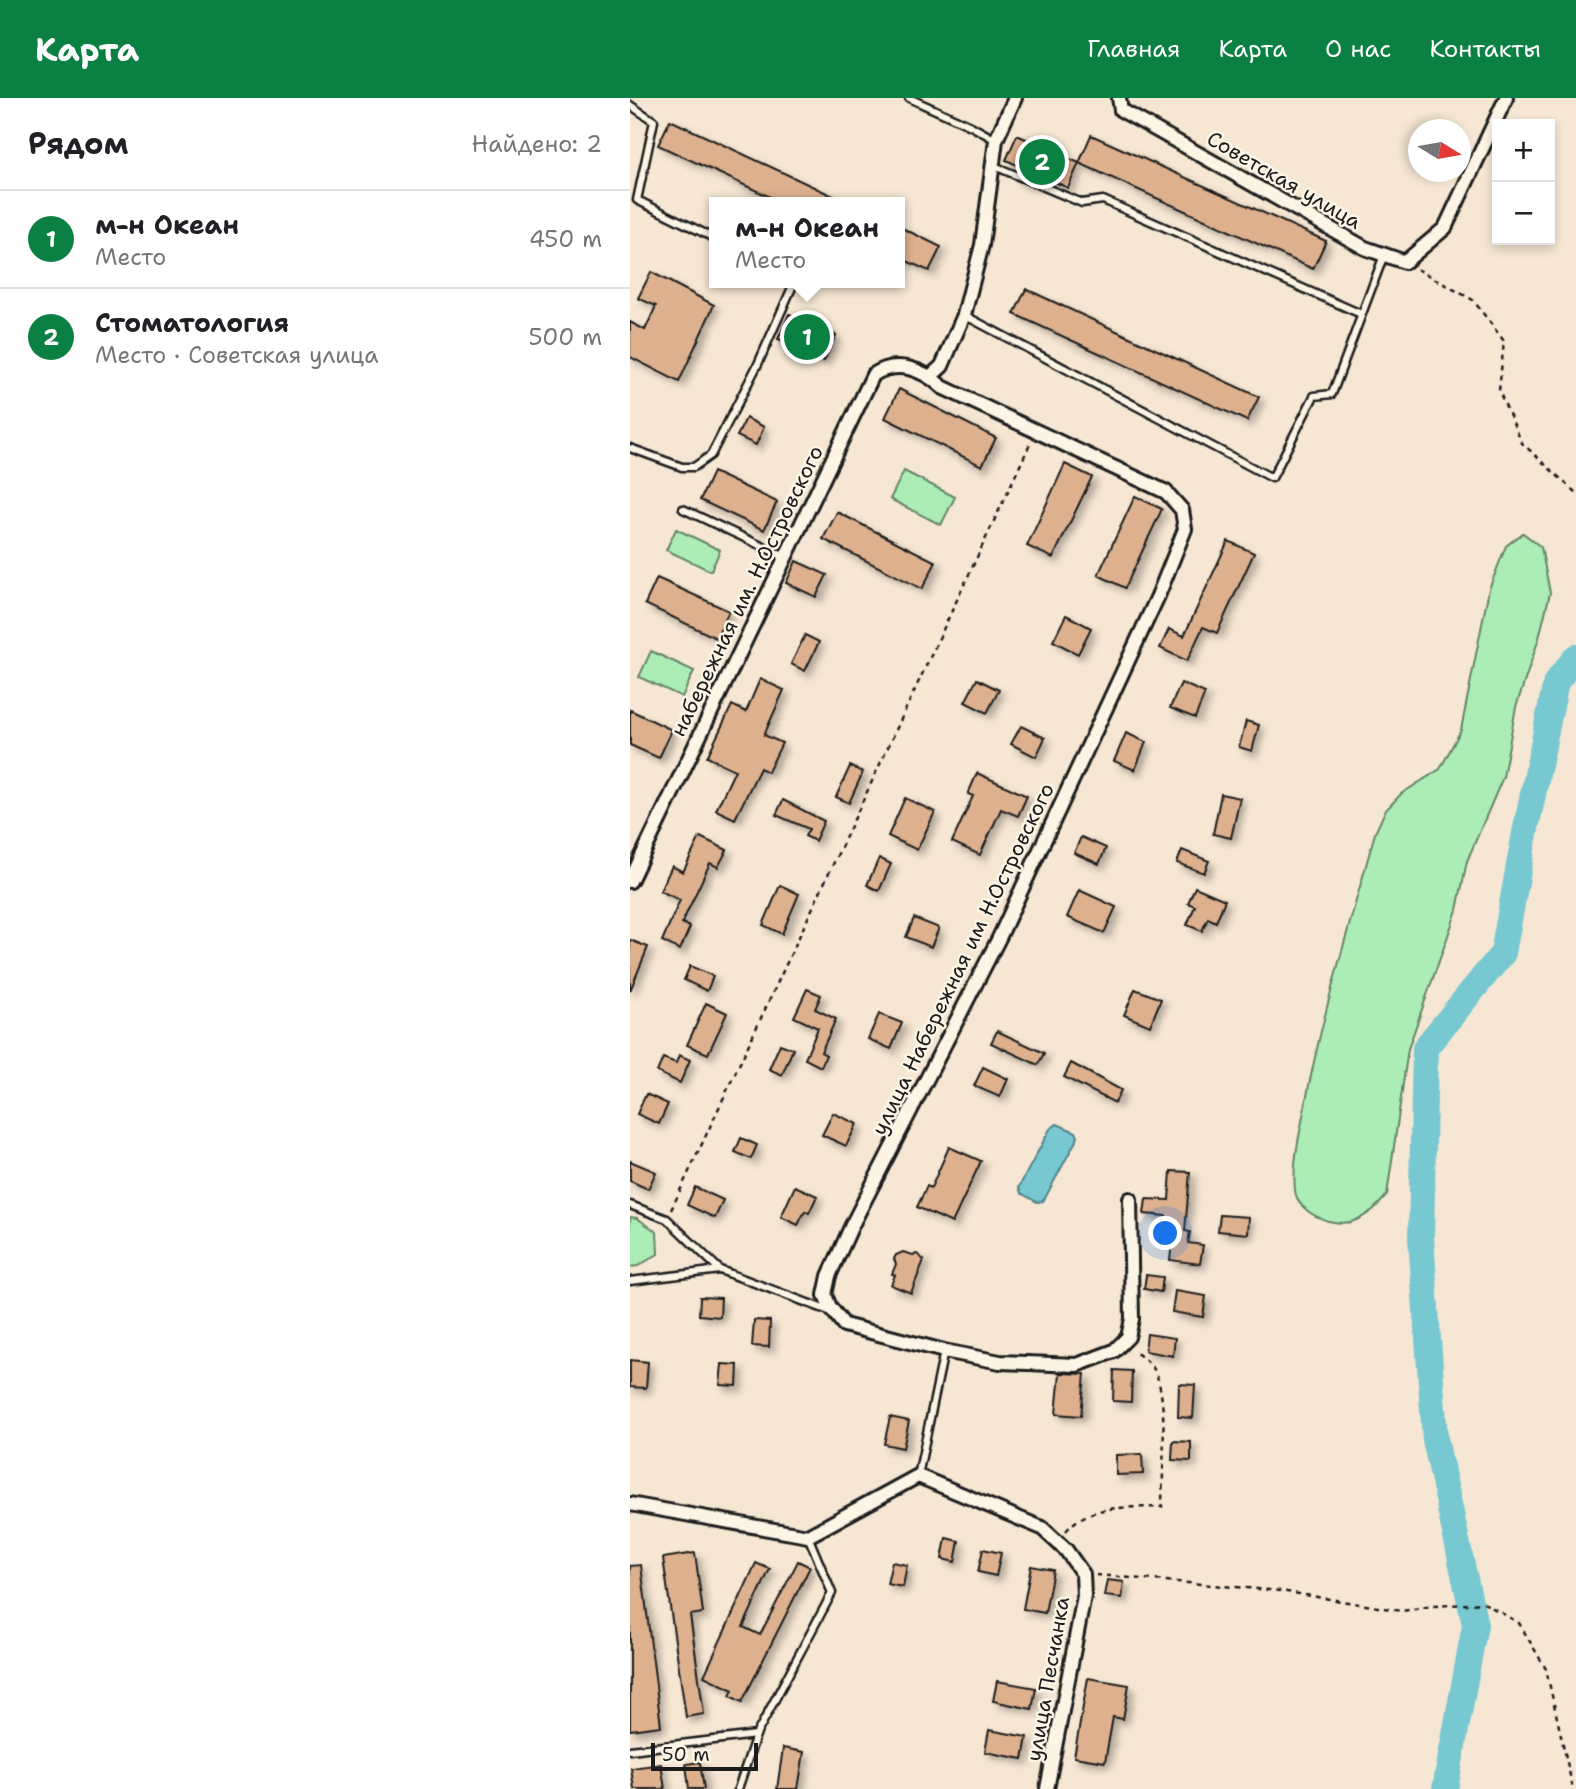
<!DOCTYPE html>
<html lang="ru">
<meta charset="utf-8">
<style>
:root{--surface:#fff;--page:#f2f2f2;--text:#202124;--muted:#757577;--line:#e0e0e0;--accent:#0b8043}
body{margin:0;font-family:"Shantell Sans",sans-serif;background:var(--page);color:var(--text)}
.controls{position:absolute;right:21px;top:21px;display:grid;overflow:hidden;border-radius:0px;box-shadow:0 4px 10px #0003}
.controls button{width:63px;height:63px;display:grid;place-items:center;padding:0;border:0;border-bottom:2px solid var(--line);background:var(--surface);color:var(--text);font:35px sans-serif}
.compass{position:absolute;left:778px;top:21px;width:63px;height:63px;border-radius:50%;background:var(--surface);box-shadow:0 4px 10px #0003;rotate:101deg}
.scale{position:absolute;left:21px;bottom:18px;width:107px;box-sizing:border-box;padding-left:7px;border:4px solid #1c1c1c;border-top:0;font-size:19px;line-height:24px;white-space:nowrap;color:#1c1c1c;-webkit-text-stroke:5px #fcf5e5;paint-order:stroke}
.you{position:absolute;left:536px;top:1136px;width:24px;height:24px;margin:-18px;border:5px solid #fff;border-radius:50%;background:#1a73e8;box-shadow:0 0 0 10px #1a73e833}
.badge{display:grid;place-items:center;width:46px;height:46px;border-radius:50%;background:var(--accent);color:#fff;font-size:23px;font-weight:700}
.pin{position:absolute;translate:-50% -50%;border:4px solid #fff;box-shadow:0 2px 7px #0006}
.popup{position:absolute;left:79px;top:99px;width:196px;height:91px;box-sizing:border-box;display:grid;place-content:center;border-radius:0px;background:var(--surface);filter:drop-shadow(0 2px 5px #0005);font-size:23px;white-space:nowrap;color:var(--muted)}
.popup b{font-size:26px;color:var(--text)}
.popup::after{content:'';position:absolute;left:50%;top:100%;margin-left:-14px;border:14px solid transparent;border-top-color:var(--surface)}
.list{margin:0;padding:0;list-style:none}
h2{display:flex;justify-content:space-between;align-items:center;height:91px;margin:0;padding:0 28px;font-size:30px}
h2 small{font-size:23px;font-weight:400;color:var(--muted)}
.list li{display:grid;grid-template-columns:46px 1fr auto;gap:21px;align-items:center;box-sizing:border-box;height:98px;padding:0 28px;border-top:2px solid var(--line)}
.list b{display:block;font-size:26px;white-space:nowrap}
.list p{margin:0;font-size:23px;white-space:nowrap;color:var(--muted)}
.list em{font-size:23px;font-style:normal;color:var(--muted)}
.map{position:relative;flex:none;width:946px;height:1691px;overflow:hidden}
header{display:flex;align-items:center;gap:42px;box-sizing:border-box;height:98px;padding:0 35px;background:var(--accent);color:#fff}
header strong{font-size:33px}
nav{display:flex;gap:38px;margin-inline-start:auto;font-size:24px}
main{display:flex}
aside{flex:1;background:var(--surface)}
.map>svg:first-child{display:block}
.green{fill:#acedb6;stroke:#648469;stroke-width:2}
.water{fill:#77c8d0;stroke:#538388;stroke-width:2}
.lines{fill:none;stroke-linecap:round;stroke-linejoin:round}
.river{stroke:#77c8d0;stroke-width:26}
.building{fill:#ddb08e;stroke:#1c1c1c;stroke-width:2;filter:url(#shadow)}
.lane-casing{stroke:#1c1c1c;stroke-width:11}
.street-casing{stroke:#1c1c1c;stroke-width:18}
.path{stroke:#1c1c1c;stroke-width:2.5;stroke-dasharray:5 5;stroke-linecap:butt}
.lane{stroke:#fcf5e5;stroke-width:6}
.street{stroke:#fcf5e5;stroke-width:12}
.labels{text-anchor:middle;stroke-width:5;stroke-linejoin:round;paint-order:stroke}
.street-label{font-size:21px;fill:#1c1c1c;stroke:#fcf5e5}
</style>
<header>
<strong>Карта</strong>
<nav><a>Главная</a><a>Карта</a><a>О нас</a><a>Контакты</a></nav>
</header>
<main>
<aside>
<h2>Рядом<small>Найдено: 2</small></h2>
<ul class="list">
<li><span class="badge">1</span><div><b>м-н Океан</b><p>Место</p></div><em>450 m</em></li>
<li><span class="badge">2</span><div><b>Стоматология</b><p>Место · Советская улица</p></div><em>500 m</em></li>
</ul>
</aside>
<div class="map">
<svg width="946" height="1691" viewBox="0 0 946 1691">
<defs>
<filter id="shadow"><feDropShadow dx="5" dy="5" stdDeviation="3.5" flood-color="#0004"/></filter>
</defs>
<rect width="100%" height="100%" fill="#f6e7d4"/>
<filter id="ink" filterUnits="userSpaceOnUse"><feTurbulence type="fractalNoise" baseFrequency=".0143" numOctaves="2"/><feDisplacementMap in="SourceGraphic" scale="14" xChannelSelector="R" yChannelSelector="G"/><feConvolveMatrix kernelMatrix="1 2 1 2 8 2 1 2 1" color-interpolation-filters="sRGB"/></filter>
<g filter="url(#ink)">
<g class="green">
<polygon points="274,373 325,399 311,427 260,401"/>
<polygon points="46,431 90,452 81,473 36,452"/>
<path d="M893,435l18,14 9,46 -11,45 -23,69 -13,70 -36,84 -10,49 -49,139 -21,146c-10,12 -18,20 -33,26 -20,7 -57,-7 -59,-31 -3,-27 5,-57 10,-84 17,-92 45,-182 70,-273l10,-22 16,-17 39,-25 21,-39 28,-141 17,-43z"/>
<polygon points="21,553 64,573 52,599 9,579"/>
<polygon points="0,1119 7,1120 27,1134 28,1156 8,1168 0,1169"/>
</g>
<polygon class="water" points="427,1026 446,1034 448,1039 415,1100 413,1103 407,1104 391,1095 389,1089 420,1031"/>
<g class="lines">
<polyline class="river" points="815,1691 845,1527 805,1341 791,1140 795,950 873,855 895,735 926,584 946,559"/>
</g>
<g class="building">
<polygon points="40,22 216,104 151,104 28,47"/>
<polygon points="387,37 449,65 438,90 376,62"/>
<polygon points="461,37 696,143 683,171 449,65"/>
<polygon points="270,129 311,149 299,173 270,160"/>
<polygon points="21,174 84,207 49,284 0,259 0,224 15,232 26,208 8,200"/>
<polygon points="396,191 629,299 617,323 384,216"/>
<polygon points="159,216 206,237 194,263 148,241"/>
<polygon points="269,291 366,340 352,368 255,320"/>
<polygon points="116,320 134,329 126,347 107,338"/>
<polygon points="435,366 462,379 423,460 397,448"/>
<polygon points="83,374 147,404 134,432 70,402"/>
<polygon points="505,398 532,411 495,490 468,477"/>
<polygon points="207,414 306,464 292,491 193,441"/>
<polygon points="598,443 624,455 587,535 573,529 557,563 530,550 539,531 554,538"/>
<polygon points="166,463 197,477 186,499 156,485"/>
<polygon points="27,480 99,513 86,540 15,506"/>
<polygon points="436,517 461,530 448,556 423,543"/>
<polygon points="175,537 189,544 175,573 161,566"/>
<polygon points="130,581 154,592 134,637 152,645 138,674 130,670 105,721 86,712 105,672 77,659 102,607 116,614"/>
<polygon points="347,581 369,592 357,615 335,604"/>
<polygon points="551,585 575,595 565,620 540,610"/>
<polygon points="0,612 42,632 29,660 0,647"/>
<polygon points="616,623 629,627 622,653 609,649"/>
<polygon points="391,628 415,640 406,659 381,646"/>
<polygon points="496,635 516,644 505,672 484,663"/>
<polygon points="220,668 233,674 219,705 206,699"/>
<polygon points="347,675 397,698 388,718 371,711 350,757 322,744 343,698 338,696"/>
<polygon points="591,696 610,700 601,740 583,736"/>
<polygon points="275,700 305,714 287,752 258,738"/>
<polygon points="153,702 194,723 185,743 175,738 179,731 146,717"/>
<polygon points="70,739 97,752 88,769 80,765 52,825 60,829 50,852 32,843 50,802 30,793 42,768 53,774"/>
<polygon points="451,739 476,750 469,766 444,755"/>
<polygon points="552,752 579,763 574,775 547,765"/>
<polygon points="249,760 261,766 249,793 237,787"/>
<polygon points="150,787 169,796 152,836 133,827"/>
<polygon points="565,789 595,802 586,824 578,820 572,833 557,827 565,808 558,805"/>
<polygon points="449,792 486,809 474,835 437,819"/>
<polygon points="284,820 309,830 301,849 276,839"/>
<polygon points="0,842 18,849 0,893"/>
<polygon points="60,868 83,878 77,893 54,882"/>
<polygon points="177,891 191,897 185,911 206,921 191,954 196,957 191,969 175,961 188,930 164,919"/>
<polygon points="505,891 531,901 520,928 494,917"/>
<polygon points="76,905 97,915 78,956 57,947"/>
<polygon points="249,916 272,925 261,951 238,941"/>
<polygon points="367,933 414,955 408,967 361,945"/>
<polygon points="150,946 163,951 152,977 139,971"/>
<polygon points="49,957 60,962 50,985 27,974 33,960 46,965"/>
<polygon points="441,965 491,992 485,1005 434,979"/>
<polygon points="353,969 378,981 370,999 344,988"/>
<polygon points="16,996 38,1006 29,1026 7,1016"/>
<polygon points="203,1015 227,1026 216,1048 192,1037"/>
<polygon points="111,1040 127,1047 121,1061 105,1054"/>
<polygon points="319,1049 351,1063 322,1125 287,1109 297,1088 301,1090"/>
<polygon points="0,1063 26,1074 18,1091 0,1083"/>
<polygon points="541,1073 560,1074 555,1133 560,1134 558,1145 573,1147 570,1166 540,1162 542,1145 532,1144 536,1118 514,1116 516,1101 539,1102"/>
<polygon points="165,1088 187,1098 179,1115 175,1113 168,1127 151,1119"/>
<polygon points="65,1089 93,1102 85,1120 57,1107"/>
<polygon points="590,1117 619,1119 618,1136 588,1133"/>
<polygon points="273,1154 283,1157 287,1156 294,1162 281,1195 261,1187 265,1177 262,1176 266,1166 264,1161 266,1157"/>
<polygon points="516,1177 533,1179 531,1194 514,1191"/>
<polygon points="545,1193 576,1198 573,1219 542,1214"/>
<polygon points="70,1199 91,1200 90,1219 69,1217"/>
<polygon points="124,1222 140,1223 139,1249 122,1248"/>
<polygon points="517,1236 545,1240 543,1258 515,1253"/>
<polygon points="0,1262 18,1264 16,1290 0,1289"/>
<polygon points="92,1266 108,1267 107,1288 90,1287"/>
<polygon points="484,1272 502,1273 501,1304 483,1303"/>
<polygon points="430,1275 455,1276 451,1318 426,1316"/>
<polygon points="549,1286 565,1287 563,1320 548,1319"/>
<polygon points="260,1319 279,1323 273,1350 254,1346"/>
<polygon points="543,1343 561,1344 561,1363 542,1362"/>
<polygon points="512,1356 513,1376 486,1377 486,1357"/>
<polygon points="316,1440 329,1443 325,1464 312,1461"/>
<polygon points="353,1451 371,1455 366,1478 348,1474"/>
<polygon points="65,1455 73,1515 60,1517 74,1616 56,1619 33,1460"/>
<polygon points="168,1463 180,1469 112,1604 100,1598 103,1592 74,1578 126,1465 140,1471 113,1529 130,1537"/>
<polygon points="262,1464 277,1467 273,1489 257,1486"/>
<polygon points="11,1467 31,1628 0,1632 0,1468"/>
<polygon points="401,1468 423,1472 415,1515 393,1511"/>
<polygon points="477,1482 494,1484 492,1500 474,1498"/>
<polygon points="458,1580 499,1587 493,1621 483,1619 475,1664 444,1659"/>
<polygon points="367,1583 406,1590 402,1611 363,1603"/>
<polygon points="359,1632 397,1639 393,1661 355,1654"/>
<polygon points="153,1650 174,1654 168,1691 147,1691"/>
<polygon points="70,1664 74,1691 59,1691 56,1666"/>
<polygon points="31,1666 35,1691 4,1691 1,1670"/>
</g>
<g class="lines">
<g class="lane-casing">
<g id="lane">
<polyline points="279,0 341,28 366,42"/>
<polyline points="0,7 24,23 7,102 84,140"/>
<polyline points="362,67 452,105 473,102 731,216"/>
<polyline points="334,217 642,380 684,298 702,296 754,157"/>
<polyline points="0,350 52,369 64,369 81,357 128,266 164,185"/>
<polyline points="53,411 155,459"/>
<polyline points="0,1107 37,1121 90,1172 199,1213"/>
<polyline points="0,1183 90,1172"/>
<polyline points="288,1378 314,1253"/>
<polyline points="0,1652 126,1637"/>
<polyline points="108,1691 126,1637 202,1495 178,1438"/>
</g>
</g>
<g class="street-casing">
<g id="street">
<polyline points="489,0 491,12 735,150 775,164 815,130 876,0"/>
<polyline points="301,278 312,268 334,217 352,147 366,42 385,0"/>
<path d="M0,783l243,-506c23,-16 50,-6 69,12l224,105 16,18 3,19 -27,67 -159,342 -147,287 -23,51 -4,19 5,12 14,18 100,26 56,11 77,3 37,-14 14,-14 4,-18 -2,-120"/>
<polyline points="0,1406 178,1438 288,1378 412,1430 436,1452 453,1476 454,1498 417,1691"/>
</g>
</g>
<g class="path">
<polyline points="787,171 843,202 874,243 869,293 892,345 946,395"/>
<polyline points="41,1112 401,344"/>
<path d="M436,1433c23,-28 63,-23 96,-24 0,-32 8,-120 -11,-142 -5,-6 -12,-10 -18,-14"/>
<polyline points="466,1477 651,1493 772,1513 803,1508 854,1505 889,1525 916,1571 943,1691"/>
</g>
<use href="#lane" class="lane"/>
<use href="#street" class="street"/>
</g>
</g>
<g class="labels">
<g class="street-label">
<text transform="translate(654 82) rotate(30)" y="7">Советская улица</text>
<text transform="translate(117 493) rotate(-64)" y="7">набережная им. Н.Островского</text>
<text transform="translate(333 861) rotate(-64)" y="7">улица Набережная им Н.Островского</text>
<text transform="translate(418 1581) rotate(-80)" y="7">улица Песчанка</text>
</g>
</g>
</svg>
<div class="controls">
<button>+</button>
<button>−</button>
</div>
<svg class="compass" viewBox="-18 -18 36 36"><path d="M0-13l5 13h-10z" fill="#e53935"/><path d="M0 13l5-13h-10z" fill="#757577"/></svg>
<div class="scale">50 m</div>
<div class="you"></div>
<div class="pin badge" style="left:177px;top:239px">1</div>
<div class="popup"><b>м-н Океан</b>Место</div>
<div class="pin badge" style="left:412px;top:64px">2</div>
</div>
</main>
